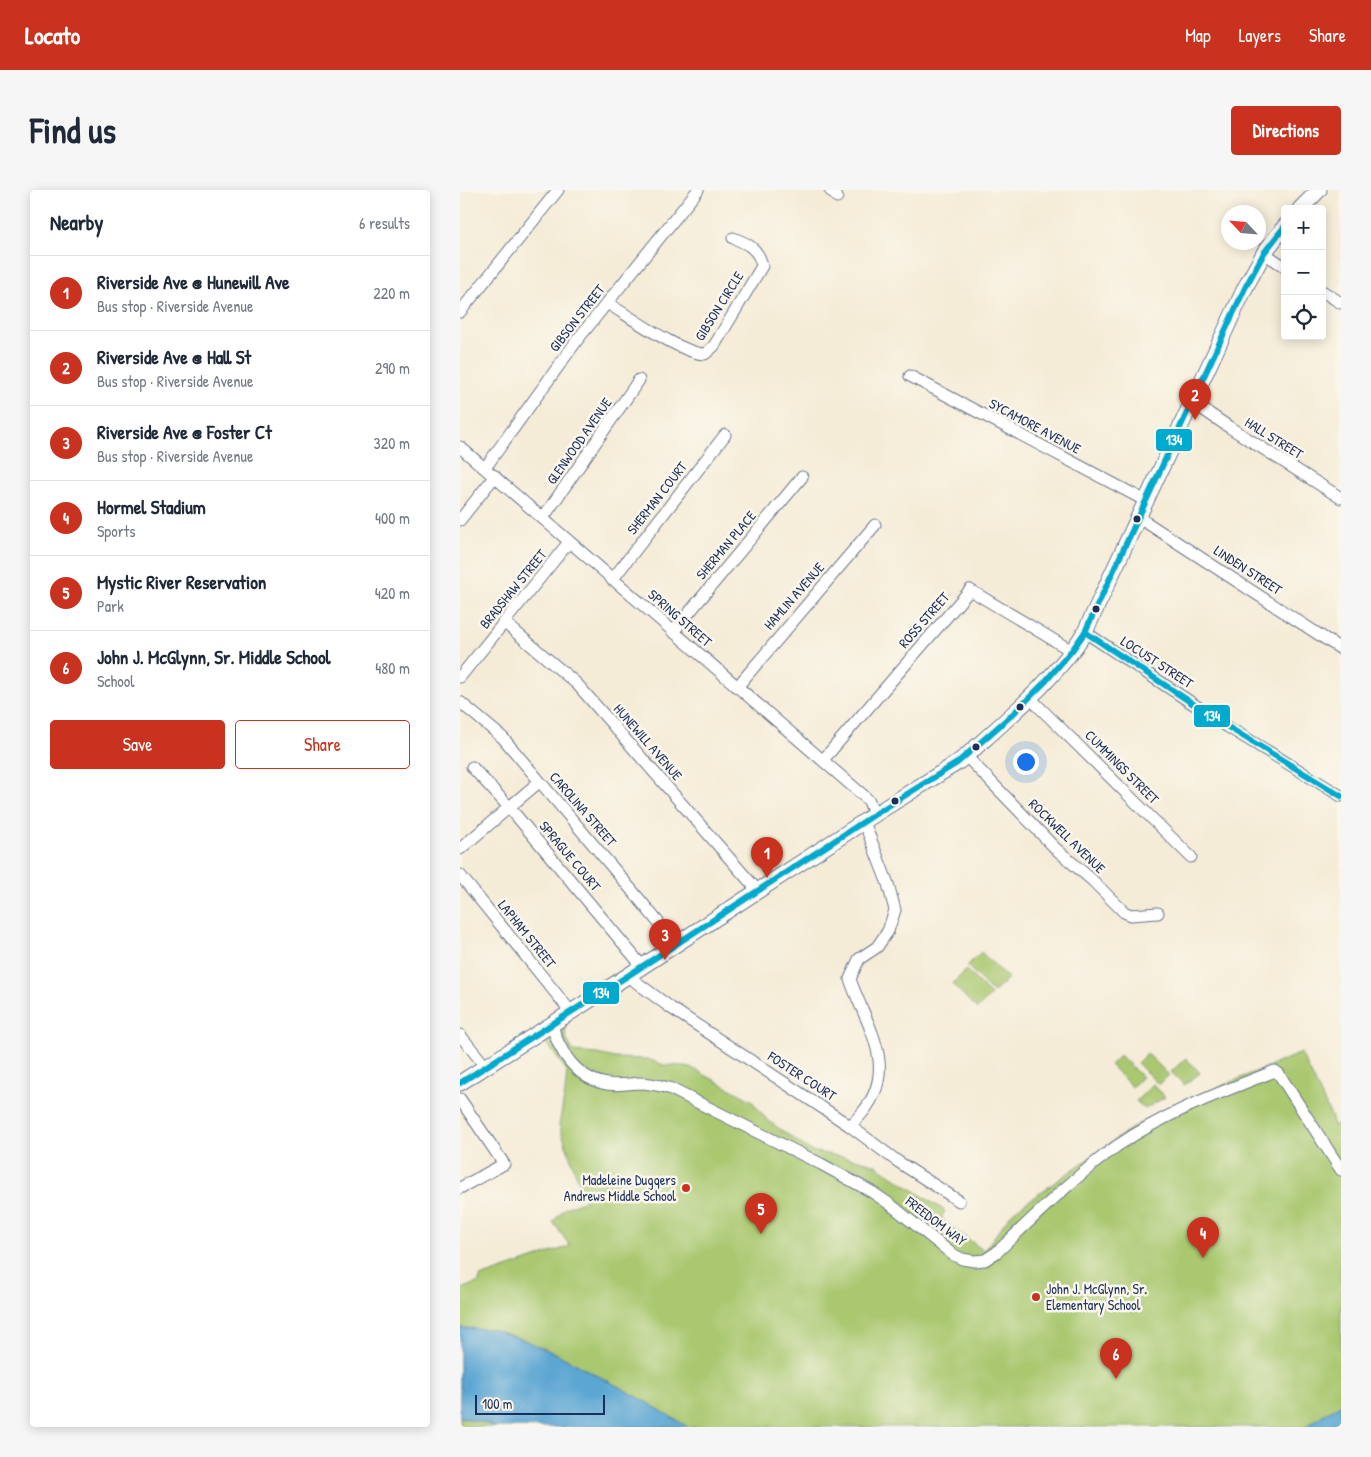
<!DOCTYPE html>
<meta charset="utf-8">
<style>
:root{--surface:#fff;--page:#f6f6f7;--text:#1f2937;--muted:#747a83;--line:#e0e1e3;--accent:#c8321e}
body{margin:0;font-family:"Patrick Hand",sans-serif;background:var(--page);color:var(--text)}
.controls{position:absolute;right:15px;top:15px;display:grid;overflow:hidden;border-radius:5px;box-shadow:0 2px 12px #0003}
.controls button{width:45px;height:45px;display:grid;place-items:center;padding:0;border:0;border-bottom:1px solid var(--line);background:var(--surface);color:var(--text);font:25px sans-serif}
.compass{position:absolute;left:761px;top:15px;width:45px;height:45px;border-radius:50%;background:var(--surface);box-shadow:0 2px 12px #0003;rotate:296deg}
.scale{position:absolute;left:15px;bottom:12px;width:130px;box-sizing:border-box;padding-left:5px;border:2px solid #1b2f5e;border-top:0;font-size:14px;line-height:18px;white-space:nowrap;color:#1b2f5e;-webkit-text-stroke:4px #fbf7ec;paint-order:stroke}
.you{position:absolute;left:565px;top:571px;width:18px;height:18px;margin:-12px;border:4px solid #fff;border-radius:50%;background:#1a73e8;box-shadow:0 0 0 8px #1a73e833}
.badge{display:grid;place-items:center;width:32px;height:32px;border-radius:50%;background:var(--accent);color:#fff;font-size:16px;font-weight:700}
.pin{position:absolute;translate:-50% -41px;filter:drop-shadow(0 1px 2px #0008)}
.pin::after{content:'';position:absolute;top:26px;width:18px;height:15px;background:inherit;clip-path:polygon(0 0,100% 0,50% 100%)}
.list{margin:0;padding:0;list-style:none}
h2{display:flex;justify-content:space-between;align-items:center;height:65px;margin:0;padding:0 20px;font-size:21px}
h2 small{font-size:16px;font-weight:400;color:var(--muted)}
.list li{display:grid;grid-template-columns:32px 1fr auto;gap:15px;align-items:center;box-sizing:border-box;height:75px;padding:0 20px;border-top:1px solid var(--line)}
.list b{display:block;font-size:19px;white-space:nowrap}
.list p{margin:0;font-size:16px;white-space:nowrap;color:var(--muted)}
.list em{font-size:16px;font-style:normal;color:var(--muted)}
.actions{display:flex;gap:10px;padding:15px 20px}
.actions a{flex:1;padding:11px 0;border:1px solid var(--accent);border-radius:5px;text-align:center;font-size:18px;color:var(--accent)}
.actions .main{background:var(--accent);color:#fff}
.icon{flex:none;width:28px;height:28px;fill:none;stroke:currentColor;stroke-width:2;stroke-linecap:round;stroke-linejoin:round}
.map{position:relative;flex:none;width:881px;height:1237px;overflow:hidden;border-radius:5px}
header{display:flex;align-items:center;gap:30px;box-sizing:border-box;height:70px;padding:0 25px;background:var(--accent);color:#fff}
header strong{font-size:24px}
nav{display:flex;gap:28px;margin-inline-start:auto;font-size:18px}
.intro{display:flex;align-items:center;justify-content:space-between;box-sizing:border-box;height:120px;padding:0 30px}
h1{margin:0;font-size:35px}
.button{padding:12px 22px;border-radius:5px;background:var(--accent);color:#fff;font-size:18px;font-weight:700}
main{display:flex;gap:30px;padding:0 30px}
aside{flex:1;background:var(--surface);border-radius:5px;box-shadow:0 2px 12px #0003}
.map>svg:first-child{display:block}
.green{fill:#a9c870;stroke:#627c67}
.water{fill:#5ba6d3;stroke:#3b6a98}
.lines{fill:none;stroke-linecap:round;stroke-linejoin:round}
.minor-casing{stroke:#677188;stroke-width:13}
.major-casing{stroke:#677188;stroke-width:17}
.minor{stroke:#fff;stroke-width:11}
.major{stroke:#fff;stroke-width:15}
.bus-1-casing{stroke:#fbf7ec;stroke-width:10}
.bus-1{stroke:#00a9ce;stroke-width:6}
.bus-dot{fill:#1b2f5e;stroke:#fbf7ec;stroke-width:2}
.poi-dot{fill:#c8321e;stroke:#fbf7ec;stroke-width:2}
.labels{text-anchor:middle;stroke-width:5;stroke-linejoin:round;paint-order:stroke}
.street-label{font-size:14px;fill:#1b2f5e;stroke:#fbf7ec}
.poi-label{font-size:14px;fill:#1b2f5e;stroke:#fbf7ec;text-anchor:end}
.line-badge{stroke:#fbf7ec;stroke-width:2}
.badge-label{font-size:14px;text-anchor:middle;font-weight:bold;fill:#fff}
</style>
<header>
<strong>Locato</strong>
<nav><a>Map</a><a>Layers</a><a>Share</a></nav>
</header>
<div class="intro"><h1>Find us</h1><a class="button">Directions</a></div>
<main>
<aside>
<h2>Nearby<small>6 results</small></h2>
<ul class="list">
<li><span class="badge">1</span><div><b>Riverside Ave @ Hunewill Ave</b><p>Bus stop · Riverside Avenue</p></div><em>220 m</em></li>
<li><span class="badge">2</span><div><b>Riverside Ave @ Hall St</b><p>Bus stop · Riverside Avenue</p></div><em>290 m</em></li>
<li><span class="badge">3</span><div><b>Riverside Ave @ Foster Ct</b><p>Bus stop · Riverside Avenue</p></div><em>320 m</em></li>
<li><span class="badge">4</span><div><b>Hormel Stadium</b><p>Sports</p></div><em>400 m</em></li>
<li><span class="badge">5</span><div><b>Mystic River Reservation</b><p>Park</p></div><em>420 m</em></li>
<li><span class="badge">6</span><div><b>John J. McGlynn, Sr. Middle School</b><p>School</p></div><em>480 m</em></li>
</ul>
<div class="actions"><a class="main">Save</a><a>Share</a></div>
</aside>
<div class="map">
<svg width="881" height="1237" viewBox="0 0 881 1237">
<rect width="100%" height="100%" fill="#fbf7ec"/>
<filter id="ink" filterUnits="userSpaceOnUse"><feTurbulence type="fractalNoise" baseFrequency=".02" numOctaves="2"/><feDisplacementMap in="SourceGraphic" scale="10" xChannelSelector="R" yChannelSelector="G"/><feConvolveMatrix kernelMatrix="1 2 1 2 8 2 1 2 1" color-interpolation-filters="sRGB"/></filter>
<filter id="wash" filterUnits="userSpaceOnUse"><feTurbulence type="fractalNoise" baseFrequency=".0096" numOctaves="4" result="noise"/><feDisplacementMap in="SourceGraphic" scale="20" xChannelSelector="R" yChannelSelector="G"/><feGaussianBlur stdDeviation="1.12" result="paint"/><feColorMatrix in="noise" values="0 0 0 0 0 0 0 0 0 0 0 0 0 0 0 0 0 1.4 0 .05"/><feComposite in="paint" operator="in"/></filter>
<g filter="url(#wash)">
<rect width="100%" height="100%" fill="#f5ecd7"/>
<g class="green">
<polygon points="521,762 548,788 534,803 507,776"/>
<polygon points="506,780 531,805 517,819 492,794"/>
<path d="M106,834c-2,13 1,17 8,28l24,2 17,4 33,1 16,6 18,1 12,3 57,31 16,20 44,31 49,9 16,5 69,46 -3,5 1,5 40,29 3,-2 21,-29 7,-8 121,-85 48,-24 118,-49 31,65 1,8 8,-4v283l-12,6 -24,16h-617l-52,-31 -79,-42 -33,-14 -33,-11 -31,-1v-38l19,-8 1,-5 90,-31 -17,-24 12,-14 20,-8 -26,-75 6,-33 2,-21 -20,-27 -6,-3z"/>
<polygon points="687,863 709,885 699,895 677,873"/>
<polygon points="660,865 682,887 672,897 650,875"/>
<polygon points="726,868 740,883 724,895 711,882"/>
<polygon points="693,894 705,907 685,919 676,911"/>
<polygon points="0,1227 25,1233 35,1237 0,1237"/>
</g>
<g class="water">
<polygon points="0,1138 31,1139 64,1150 97,1164 176,1206 228,1237 35,1237 25,1233 0,1227"/>
<polygon points="881,1215 881,1237 845,1237 869,1221"/>
</g>
</g>
<g filter="url(#ink)">
<g class="lines">
<g class="minor-casing">
<g id="minor">
<polyline points="370,0 377,7"/>
<polyline points="804,63 825,77"/>
<polyline points="862,101 881,113"/>
<path d="M147,113c22,13 75,51 98,51l9,-8 48,-80c-3,-17 -15,-23 -29,-28"/>
<polyline points="0,122 98,0"/>
<polyline points="450,186 686,311"/>
<polyline points="732,212 769,237 881,308"/>
<polyline points="0,257 405,607 409,611 414,625"/>
<polyline points="25,278 118,149 238,0"/>
<polyline points="678,327 881,459"/>
<polyline points="83,328 179,190"/>
<polyline points="0,330 35,286"/>
<polyline points="152,390 265,245"/>
<polyline points="45,433 117,494 298,701"/>
<polyline points="213,442 342,287"/>
<polyline points="625,442 768,537 881,606"/>
<polyline points="0,487 109,352"/>
<polyline points="277,497 415,335"/>
<polyline points="570,508 731,667"/>
<polyline points="0,512 43,548 175,704 216,754"/>
<polyline points="506,566 596,659 632,690 664,722 671,725 698,723"/>
<polyline points="363,570 510,400 612,461"/>
<polyline points="12,577 49,617 182,776"/>
<polyline points="0,659 79,592"/>
<polyline points="0,685 111,822"/>
<polyline points="169,785 176,792 211,818 390,936 437,971 499,1011"/>
<path d="M92,834c6,27 25,55 55,60 10,2 21,0 31,-1 11,0 20,2 31,5l152,76 51,28 19,13 61,49 10,5 12,2 11,-1 12,-8c39,-37 77,-75 120,-106 48,-33 104,-54 158,-75l4,3 62,96"/>
<polyline points="0,845 26,877"/>
<polyline points="0,909 44,974 0,998"/>
<path d="M390,936c4,-4 9,-9 13,-14 37,-46 2,-88 -13,-133l9,-20 18,-12 11,-16 7,-21 -7,-26 -24,-62"/>
</g>
</g>
<g class="major-casing">
<g id="major">
<polyline points="840,19 859,0"/>
<path d="M0,893l169,-108 251,-164 77,-48 9,-7c41,-37 90,-77 119,-124l160,-344 19,-35 21,-27"/>
</g>
</g>
<use href="#minor" class="minor"/>
<use href="#major" class="major"/>
<g class="bus-1-casing">
<g id="bus-1">
<polyline points="625,442 768,537 881,606"/>
<polyline points="0,893 169,785 420,621 497,573 554,523 585,492 613,459 625,442 785,98 804,63 825,36"/>
</g>
</g>
<use href="#bus-1" class="bus-1"/>
</g>
</g>
<g class="bus-dot">
<circle cx="677" cy="329" r="4.5"/>
<circle cx="636" cy="419" r="4.5"/>
<circle cx="560" cy="517" r="4.5"/>
<circle cx="516" cy="557" r="4.5"/>
<circle cx="435" cy="611" r="4.5"/>
</g>
<g class="poi-dot">
<circle cx="226" cy="998" r="5"/>
<circle cx="576" cy="1107" r="5"/>
</g>
<g class="labels">
<g class="street-label">
<text transform="translate(259 116) rotate(-58)" y="5">GIBSON CIRCLE</text>
<text transform="translate(117 128) rotate(-52)" y="5">GIBSON STREET</text>
<text transform="translate(575 236) rotate(28)" y="5">SYCAMORE AVENUE</text>
<text transform="translate(814 248) rotate(32)" y="5">HALL STREET</text>
<text transform="translate(119 251) rotate(-55)" y="5">GLENWOOD AVENUE</text>
<text transform="translate(197 308) rotate(-52)" y="5">SHERMAN COURT</text>
<text transform="translate(266 355) rotate(-50)" y="5">SHERMAN PLACE</text>
<text transform="translate(788 380) rotate(33)" y="5">LINDEN STREET</text>
<text transform="translate(53 399) rotate(-51)" y="5">BRADSHAW STREET</text>
<text transform="translate(334 406) rotate(-49)" y="5">HAMLIN AVENUE</text>
<text transform="translate(220 428) rotate(41)" y="5">SPRING STREET</text>
<text transform="translate(464 430) rotate(-49)" y="5">ROSS STREET</text>
<text transform="translate(697 472) rotate(33)" y="5">LOCUST STREET</text>
<text transform="translate(188 552) rotate(49)" y="5">HUNEWILL AVENUE</text>
<text transform="translate(662 577) rotate(45)" y="5">CUMMINGS STREET</text>
<text transform="translate(123 619) rotate(49)" y="5">CAROLINA STREET</text>
<text transform="translate(607 646) rotate(44)" y="5">ROCKWELL AVENUE</text>
<text transform="translate(110 666) rotate(50)" y="5">SPRAGUE COURT</text>
<text transform="translate(67 744) rotate(51)" y="5">LAPHAM STREET</text>
<text transform="translate(342 886) rotate(33)" y="5">FOSTER COURT</text>
<text transform="translate(476 1031) rotate(37)" y="5">FREEDOM WAY</text>
</g>
<g class="poi-label">
<text x="216" y="995">Madeleine Duggers<tspan x="216" dy="16">Andrews Middle School</tspan></text>
<text x="586" y="1104" text-anchor="start">John J. McGlynn, Sr.<tspan x="586" dy="16">Elementary School</tspan></text>
</g>
</g>
<g class="line-badge">
<rect x="695" y="238" width="38" height="24" rx="5" fill="#00a9ce"/>
<rect x="733" y="514" width="38" height="24" rx="5" fill="#00a9ce"/>
<rect x="122" y="791" width="38" height="24" rx="5" fill="#00a9ce"/>
</g>
<g class="badge-label">
<text x="714" y="255">134</text>
<text x="752" y="531">134</text>
<text x="141" y="808">134</text>
</g>
</svg>
<div class="controls">
<button>+</button>
<button>−</button>
<button><svg class="icon" aria-label="locate" viewBox="0 0 24 24"><circle cx="12" cy="12" r="6"/><path d="M12 2v4M12 18v4M2 12h4M18 12h4"/></svg></button>
</div>
<svg class="compass" viewBox="-18 -18 36 36"><path d="M0-13l5 13h-10z" fill="#e53935"/><path d="M0 13l5-13h-10z" fill="#747a83"/></svg>
<div class="scale">100 m</div>
<div class="you"></div>
<div class="pin badge" style="left:307px;top:688px">1</div>
<div class="pin badge" style="left:735px;top:230px">2</div>
<div class="pin badge" style="left:205px;top:770px">3</div>
<div class="pin badge" style="left:743px;top:1068px">4</div>
<div class="pin badge" style="left:301px;top:1044px">5</div>
<div class="pin badge" style="left:656px;top:1189px">6</div>
</div>
</main>
